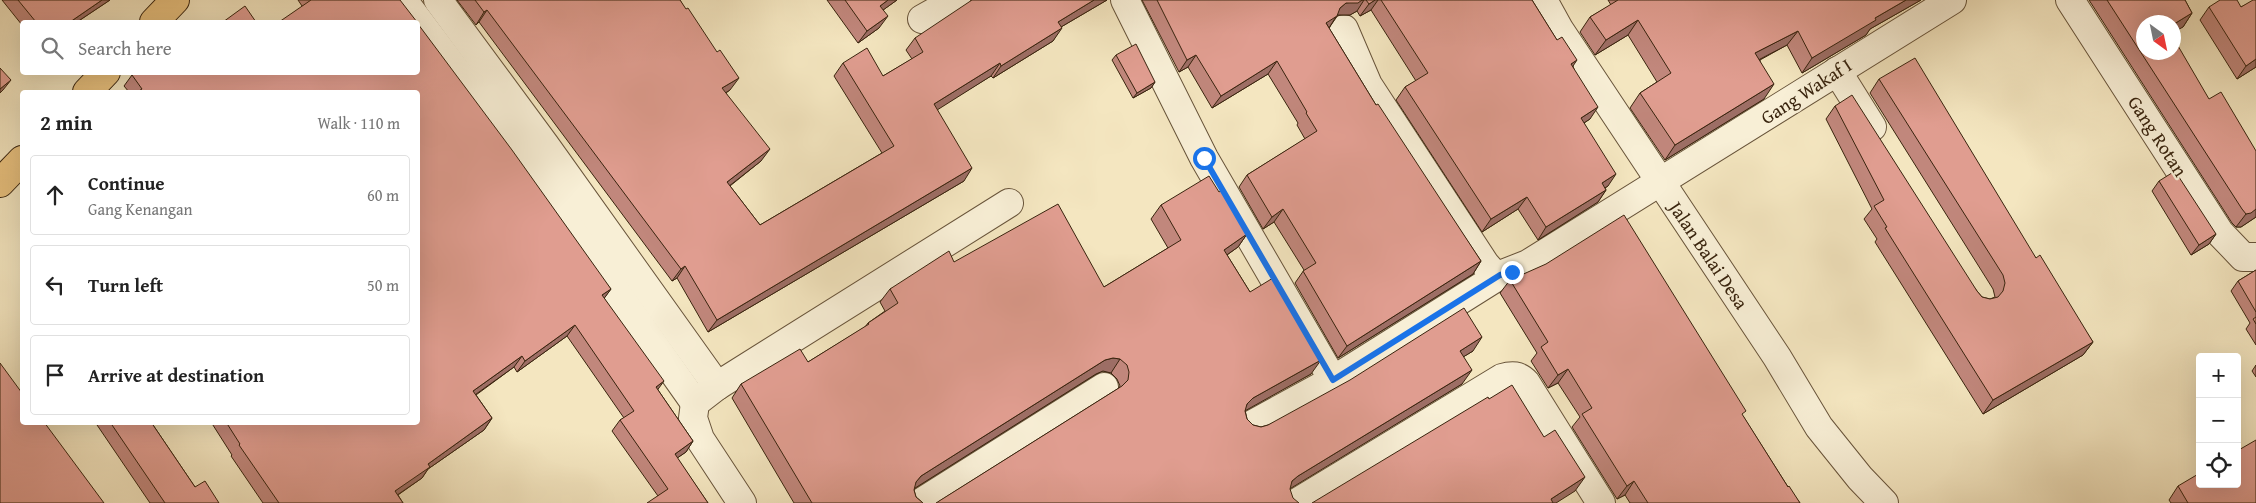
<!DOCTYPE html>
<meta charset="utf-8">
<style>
:root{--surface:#fff;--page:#f2f2f2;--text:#222;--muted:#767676;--line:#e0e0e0}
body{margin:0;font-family:"Gentium Book Plus",serif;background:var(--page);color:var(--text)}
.controls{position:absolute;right:15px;bottom:15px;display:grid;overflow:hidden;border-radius:5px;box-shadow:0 5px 20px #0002}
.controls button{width:45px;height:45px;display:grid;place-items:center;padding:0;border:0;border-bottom:1px solid var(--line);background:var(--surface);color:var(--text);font:25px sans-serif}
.compass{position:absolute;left:2136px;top:15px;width:45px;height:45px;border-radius:50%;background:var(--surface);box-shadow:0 5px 20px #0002;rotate:147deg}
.stop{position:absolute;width:15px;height:15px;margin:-11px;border:4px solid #1a73e8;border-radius:50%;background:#fff}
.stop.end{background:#1a73e8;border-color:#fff;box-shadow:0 1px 5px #0008}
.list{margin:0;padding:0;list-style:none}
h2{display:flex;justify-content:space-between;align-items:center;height:65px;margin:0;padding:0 20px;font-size:21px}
h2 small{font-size:16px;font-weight:400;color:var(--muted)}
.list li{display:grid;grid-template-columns:32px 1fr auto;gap:15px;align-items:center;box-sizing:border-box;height:80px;margin:0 10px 10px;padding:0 10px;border:1px solid var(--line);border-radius:5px}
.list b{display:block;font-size:19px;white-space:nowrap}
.list p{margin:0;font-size:16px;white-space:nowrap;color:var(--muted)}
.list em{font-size:16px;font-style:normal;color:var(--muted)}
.icon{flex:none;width:28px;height:28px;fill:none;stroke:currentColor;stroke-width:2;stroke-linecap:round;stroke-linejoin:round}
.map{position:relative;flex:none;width:2256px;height:503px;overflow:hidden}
.search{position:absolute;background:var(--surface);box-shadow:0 5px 20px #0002;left:20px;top:20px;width:400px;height:55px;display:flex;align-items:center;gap:12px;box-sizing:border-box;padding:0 18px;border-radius:5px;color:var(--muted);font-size:19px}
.panel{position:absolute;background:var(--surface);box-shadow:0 5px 20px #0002;left:20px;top:90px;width:400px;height:335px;border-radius:5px}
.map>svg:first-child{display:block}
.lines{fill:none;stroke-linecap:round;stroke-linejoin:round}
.minor-casing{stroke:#68543a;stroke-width:30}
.major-casing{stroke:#39240e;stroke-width:30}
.minor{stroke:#f8efd6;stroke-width:28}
.major{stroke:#eac380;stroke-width:28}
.wall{fill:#c1877c;stroke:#39240e}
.shaded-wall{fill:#9d6e65;stroke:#39240e}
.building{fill:#e09d90;stroke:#39240e}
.route{stroke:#1a73e8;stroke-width:6}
.labels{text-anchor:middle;stroke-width:4.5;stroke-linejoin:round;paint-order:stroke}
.street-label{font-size:19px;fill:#39240e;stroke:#f8efd6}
</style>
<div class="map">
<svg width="2256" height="503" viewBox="0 0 2256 503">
<rect width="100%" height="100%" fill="#f4e6c0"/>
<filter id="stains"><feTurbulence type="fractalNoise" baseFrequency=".004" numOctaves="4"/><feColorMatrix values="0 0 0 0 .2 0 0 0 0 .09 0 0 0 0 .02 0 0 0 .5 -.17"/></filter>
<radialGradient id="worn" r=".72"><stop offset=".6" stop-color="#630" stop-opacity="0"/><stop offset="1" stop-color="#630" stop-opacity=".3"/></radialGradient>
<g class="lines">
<g class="minor-casing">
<g id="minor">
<polyline points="403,0 525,162 695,403"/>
<polyline points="438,0 545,145 717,386"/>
<polyline points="1125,0 1204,158 1333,380"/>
<polyline points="1543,0 1559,29 1777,357 1819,427 1860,478 1884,503"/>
<polyline points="2070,0 2220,233 2243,257 2256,257"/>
<polyline points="922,19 956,0"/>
<polyline points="1344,29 1368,85 1485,264 1493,273 1500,275 1528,264 1952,0"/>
<polyline points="1837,71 1872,127"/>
<polyline points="1251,425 1333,380 1500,275"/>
<polyline points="742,503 700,439 693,418 695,403 717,386 1009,203"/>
<polyline points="920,503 1104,387"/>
<path d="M1296,503l206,-125c10,-3 17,-3 24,5l75,120"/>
</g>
</g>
<g class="major-casing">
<g id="major">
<polyline points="154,22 175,0"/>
<polyline points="87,92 106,72"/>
<polyline points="0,183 22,160"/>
</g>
</g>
<use href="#minor" class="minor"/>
<use href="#major" class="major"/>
</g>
<g class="wall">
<polygon points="2,0 110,0 77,22 22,22 22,25"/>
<polygon points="298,0 400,0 302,6"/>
<polygon points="457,0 680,0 730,90 726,93 761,161 730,186 760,225 882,153 834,76 843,63 883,76 912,59 906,50 915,38 1107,0 1061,27 1053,41 993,78 991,76 937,109 964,181 708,332 677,278 672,281 479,22 476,25"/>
<polygon points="827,0 897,0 883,10 879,28 858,43"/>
<polygon points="1142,0 1532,0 1573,66 1590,119 1584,123 1608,186 1605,188 1606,190 1598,202 1538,240 1518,209 1482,232 1396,100 1405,87 1416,81 1371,10 1360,16 1357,11 1350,15 1338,15 1329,28 1376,105 1481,261 1473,274 1338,358 1295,283 1304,270 1274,222 1263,229 1239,187 1247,175 1305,139 1297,125 1298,123 1268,74 1212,108 1188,67 1179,72"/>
<polygon points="1608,0 1921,0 1870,29 1866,35 1802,73 1787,45 1760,60 1764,99 1665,160 1630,108 1640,93 1657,82 1628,35 1595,55 1580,32 1590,17 1611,5"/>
<polygon points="2089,0 2185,0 2192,13 2183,27 2144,22 2256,217 2241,227 2236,227 2232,223"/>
<polygon points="2256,0 2256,67 2237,79 2200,20 2209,7 2241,7"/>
<polygon points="1116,55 1155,82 1151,88 1133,98 1112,60"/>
<polygon points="418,72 611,289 604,298 658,390 693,441 686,452 677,458 708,503 658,496 612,431 620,420 624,418 567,336 517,372 514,367 476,395 492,418 484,430 428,469 422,478 398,495 403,503 263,503 231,456 232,455 211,422 418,422 418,92 129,92 124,86 132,75"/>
<polygon points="1879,79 2036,258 2093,342 2083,355 1983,414 1875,242 1877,239 1864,219 1872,209 1826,119 1835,106 1977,291 1982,297 1990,299 1995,297 1993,289 1870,93"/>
<polygon points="2159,181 2216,234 2209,244 2191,255 2152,191"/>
<polygon points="1219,192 1247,234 1238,247 1227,255 1250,292 1311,374 1245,410 1247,419 1253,425 1261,427 1268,425 1473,351 1463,357 1462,384 1290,488 938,502 1119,388 1120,386 1117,379 1111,373 1103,371 1096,374 915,488 914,490 916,497 923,503 794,503 732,398 741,384 808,362 865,327 868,323 885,311 880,302 890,289 954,262 1104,287 1168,248 1151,219 1161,205"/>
<polygon points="2256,270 2256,345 2246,329 2250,323 2231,291 2238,281"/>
<polygon points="1510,280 1743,416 1788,487 1800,503 1630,503 1625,495 1617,499 1572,427 1580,417 1558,383 1548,388 1531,361 1537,353 1500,293"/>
<polygon points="2256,365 2256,377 2252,371"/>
<polygon points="95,422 151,422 195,487 219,503 150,503"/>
<polygon points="2178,486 2256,503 2171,503 2169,500"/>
</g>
<g class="shaded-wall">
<polygon points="102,0 110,0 77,22 70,22"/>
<polygon points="888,0 897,0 872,18 880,6"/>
<polygon points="1094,0 1107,0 1049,34 1058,22"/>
<polygon points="1364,0 1357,11 1350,15 1337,15 1329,28 1326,23 1340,8 1346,3"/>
<polygon points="1375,0 1378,0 1371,10 1360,16 1369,4"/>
<polygon points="1906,0 1921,0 1870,29 1866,35 1802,73 1812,58 1875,18"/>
<polygon points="487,10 479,22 476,25 484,12"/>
<polygon points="2192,13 2183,27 2174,32 2174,24"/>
<polygon points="888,16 879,28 858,43 867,31"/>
<polygon points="1638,20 1628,35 1595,55 1606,40"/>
<polygon points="1062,28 1053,41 993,78 1001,66"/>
<polygon points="1798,31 1787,45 1745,67 1755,53"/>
<polygon points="1196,55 1188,67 1179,72 1187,60"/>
<polygon points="2256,59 2256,67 2237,79 2246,66"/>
<polygon points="1577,60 1569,72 1571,64"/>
<polygon points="1277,61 1268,74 1212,108 1221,96"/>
<polygon points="1000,63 991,76 926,117 934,104"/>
<polygon points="739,78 730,90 714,100 722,88"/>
<polygon points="11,80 3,90 0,93 0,89"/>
<polygon points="1155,82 1151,88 1133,98 1137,93"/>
<polygon points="1774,84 1764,99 1665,160 1675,145"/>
<polygon points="1598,107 1590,119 1573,130 1581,118"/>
<polygon points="770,149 761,161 719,194 727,182"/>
<polygon points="972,168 964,181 708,332 717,320"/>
<polygon points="1616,174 1608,186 1593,195 1602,183"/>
<polygon points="1606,190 1598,202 1538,240 1546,227"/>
<polygon points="1527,197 1518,209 1482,232 1491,219"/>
<polygon points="1283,209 1274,222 1263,229 1272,217"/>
<polygon points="2256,209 2256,217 2241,227 2236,227 2246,214"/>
<polygon points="1247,234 1238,247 1214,264 1224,250"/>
<polygon points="2216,234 2209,244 2191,255 2199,245"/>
<polygon points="1481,261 1473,274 1338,358 1347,346"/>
<polygon points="685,266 677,278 672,281 681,269"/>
<polygon points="611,289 603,300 602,295"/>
<polygon points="575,325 567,336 517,372 525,361"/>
<polygon points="1482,337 1473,351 1450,365 1460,351"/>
<polygon points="2093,342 2083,355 1983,414 1993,400"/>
<polygon points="522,356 514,367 465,402 473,391"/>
<polygon points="1113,358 1120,359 1111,373 1103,371 1096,374 912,490 916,482 921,476 1105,360"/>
<polygon points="1321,360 1311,374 1243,412 1247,404 1253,398"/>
<polygon points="1568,369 1558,383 1548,388 1558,375"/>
<polygon points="1472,370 1462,384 1288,490 1292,481 1298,476"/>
<polygon points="664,381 656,392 656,387"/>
<polygon points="492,418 484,430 428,469 422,478 387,502 395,491 428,464"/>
<polygon points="693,441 686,452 667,465 675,454"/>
<polygon points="1585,477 1575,491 1556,503 1547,503 1551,499"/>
<polygon points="1634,481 1625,495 1617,499 1627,486"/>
</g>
<g class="building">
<polygon points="18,0 102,0 70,22 36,22"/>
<polygon points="311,0 400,0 417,22 279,22"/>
<polygon points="475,0 680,0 686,9 688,8 717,52 720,50 739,78 722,88 770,149 727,182 760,225 894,146 843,63 867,48 883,76 923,52 915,38 972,0 1094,0 1058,22 1062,28 1001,66 1000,63 934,104 972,168 717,320 685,266 681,269 487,10 484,12"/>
<polygon points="845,0 888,0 880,6 888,16 867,31"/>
<polygon points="1157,0 1362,0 1358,3 1346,3 1340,8 1337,16 1326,23 1376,105 1378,104 1481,261 1347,346 1303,271 1316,263 1283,209 1272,217 1247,175 1317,131 1306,113 1307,112 1277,61 1221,96 1196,55 1187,60"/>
<polygon points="1366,0 1375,0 1369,4"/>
<polygon points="1381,0 1532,0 1557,40 1562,37 1577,60 1571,64 1598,107 1581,118 1616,174 1602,183 1606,190 1546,227 1527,197 1491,219 1405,87 1428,73"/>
<polygon points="1618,0 1906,0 1875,18 1876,20 1812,58 1798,31 1755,53 1774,84 1675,145 1640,93 1671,73 1638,20 1606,40 1590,17"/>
<polygon points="2107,0 2185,0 2192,13 2174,24 2174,22 2144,22 2144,52 2174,52 2174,39 2209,99 2221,92 2256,151 2256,209 2251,213 2246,214 2242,209"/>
<polygon points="2220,0 2237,0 2241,7 2253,0 2256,0 2256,59 2246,66 2209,7"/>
<polygon points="245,6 256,22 223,22"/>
<polygon points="418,24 512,150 611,289 602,295 664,381 656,387 693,441 675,454 708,503 647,503 668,489 620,420 634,411 575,325 525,361 522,356 473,391 492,418 428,464 430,467 395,491 403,503 279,503 239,445 240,444 226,422 418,422 418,92 137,92 142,89 132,75 136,72 418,72"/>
<polygon points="1136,44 1155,82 1137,93 1116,55"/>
<polygon points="1915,58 2036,258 2040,255 2093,342 1993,400 1885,228 1887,227 1874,206 1884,200 1835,106 1852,95 1977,291 1982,297 1990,299 1998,297 2003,291 2005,283 2003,275 1879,79"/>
<polygon points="0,68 11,80 0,89"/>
<polygon points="2175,171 2216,234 2199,245 2159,181"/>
<polygon points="1209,176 1219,192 1222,190 1247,234 1224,250 1250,292 1273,278 1321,360 1253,398 1247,404 1245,411 1247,419 1253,425 1261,427 1268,425 1350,380 1464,308 1482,337 1460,351 1472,370 1298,476 1292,481 1290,489 1293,498 1299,503 936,503 1122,386 1128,380 1129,372 1127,365 1120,359 1113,358 1105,360 921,476 916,482 914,490 916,497 923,503 812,503 741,384 800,349 808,362 869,324 868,323 898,303 890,289 949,251 954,262 1058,204 1104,287 1181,240 1161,205"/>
<polygon points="1624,215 1746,411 1742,414 1788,487 1789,486 1800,503 1648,503 1634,481 1627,486 1582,414 1592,408 1568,369 1558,375 1541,347 1548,342 1510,280 1546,264"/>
<polygon points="2256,270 2256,312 2238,281"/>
<polygon points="2256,317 2256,324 2253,319"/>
<polygon points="0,363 22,393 22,422 44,422 104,503 0,503"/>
<polygon points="1512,385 1544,437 1555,430 1585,477 1551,499 1553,503 1312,503 1488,397 1489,399"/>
<polygon points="110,422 151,422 195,487 205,481 219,503 165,503"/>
<polygon points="2256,440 2256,503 2188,503 2178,486 2200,473 2200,484 2237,484 2237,451"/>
</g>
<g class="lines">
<polyline class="route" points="1204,158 1333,380 1500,275 1512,272"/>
</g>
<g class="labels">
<g class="street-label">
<text transform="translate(1806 91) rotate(-33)" y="7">Gang Wakaf I</text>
<text transform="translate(2158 136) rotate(57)" y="7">Gang Rotan</text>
<text transform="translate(1709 255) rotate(56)" y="7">Jalan Balai Desa</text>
</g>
</g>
<rect width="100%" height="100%" filter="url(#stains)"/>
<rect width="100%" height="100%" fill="url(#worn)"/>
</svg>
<div class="controls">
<button>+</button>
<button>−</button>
<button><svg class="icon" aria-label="locate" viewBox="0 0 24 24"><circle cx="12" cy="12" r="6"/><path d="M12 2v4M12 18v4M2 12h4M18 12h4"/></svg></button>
</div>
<svg class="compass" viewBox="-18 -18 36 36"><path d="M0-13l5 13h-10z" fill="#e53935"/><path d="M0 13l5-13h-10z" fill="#767676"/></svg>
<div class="stop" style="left:1204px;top:158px"></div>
<div class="stop end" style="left:1512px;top:272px"></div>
<div class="search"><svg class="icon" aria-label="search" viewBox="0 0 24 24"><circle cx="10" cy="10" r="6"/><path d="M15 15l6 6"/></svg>Search here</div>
<section class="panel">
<h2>2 min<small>Walk · 110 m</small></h2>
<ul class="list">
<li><svg class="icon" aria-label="ahead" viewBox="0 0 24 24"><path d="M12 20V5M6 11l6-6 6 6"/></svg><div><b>Continue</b><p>Gang Kenangan</p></div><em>60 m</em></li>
<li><svg class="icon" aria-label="left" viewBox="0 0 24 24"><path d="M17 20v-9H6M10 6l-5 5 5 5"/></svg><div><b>Turn left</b></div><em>50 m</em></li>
<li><svg class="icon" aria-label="arrive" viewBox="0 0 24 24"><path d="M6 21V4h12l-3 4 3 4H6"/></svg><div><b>Arrive at destination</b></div></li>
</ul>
</section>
</div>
